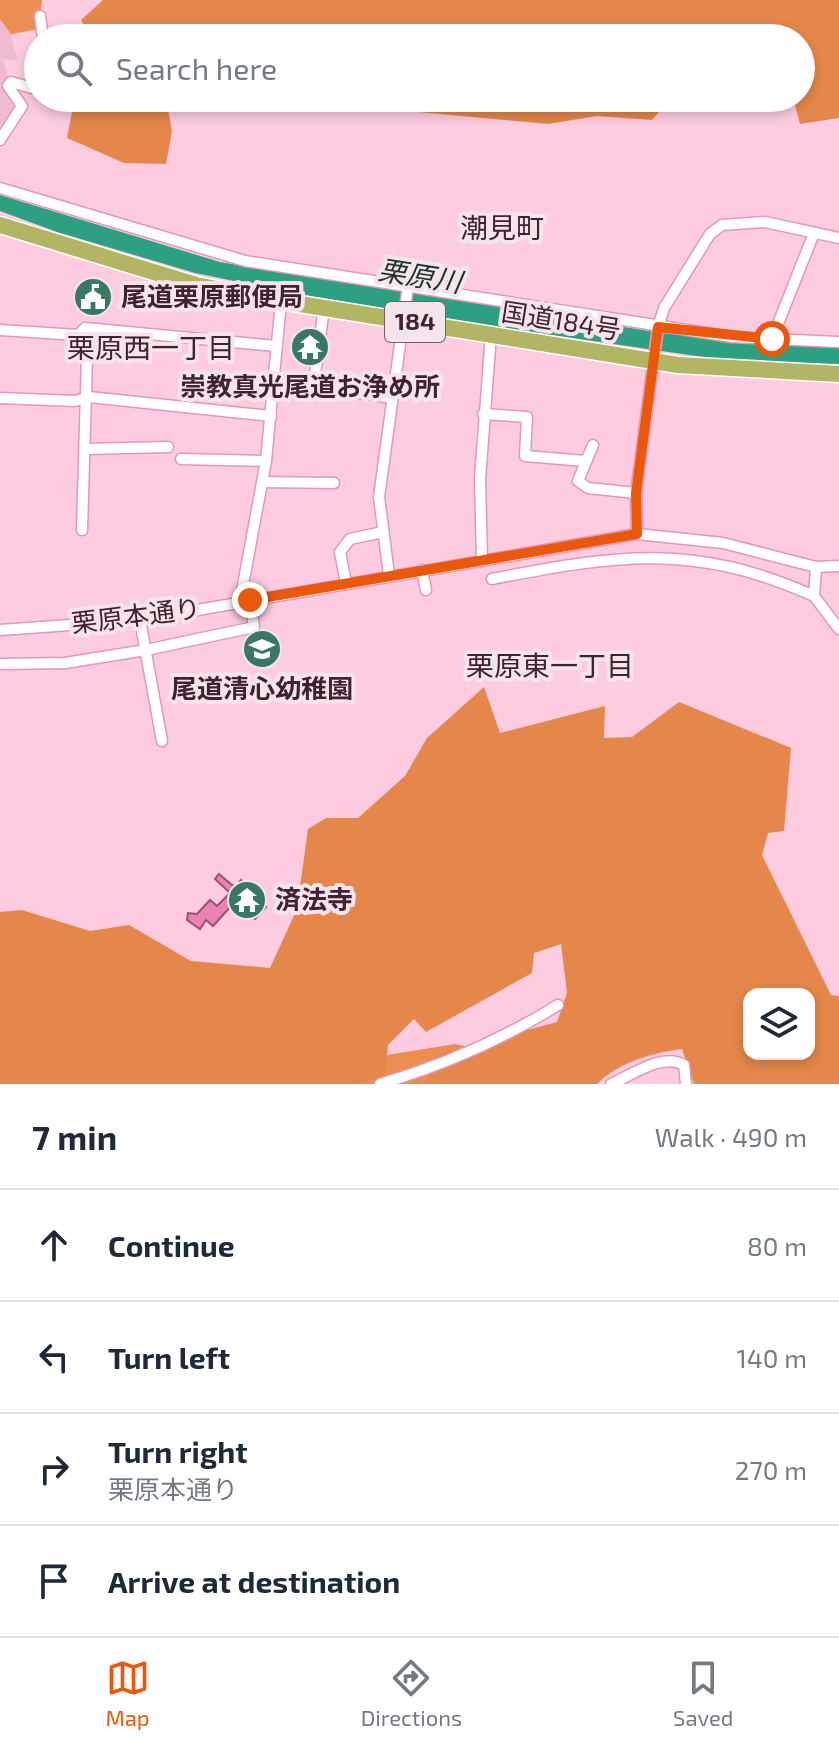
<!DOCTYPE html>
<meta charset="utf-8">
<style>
:root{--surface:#fff;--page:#f6f6f7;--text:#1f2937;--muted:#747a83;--line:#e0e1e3;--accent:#ea580c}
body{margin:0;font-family:"Exo 2","Noto Sans JP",sans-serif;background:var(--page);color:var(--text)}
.controls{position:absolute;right:24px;bottom:24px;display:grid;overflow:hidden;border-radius:16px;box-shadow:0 4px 12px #0003}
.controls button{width:72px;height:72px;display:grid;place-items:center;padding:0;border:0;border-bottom:2px solid var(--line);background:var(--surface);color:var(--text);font:40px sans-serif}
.stop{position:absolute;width:24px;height:24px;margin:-18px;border:6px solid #ea580c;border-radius:50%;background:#fff}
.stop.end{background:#ea580c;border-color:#fff;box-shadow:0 2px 8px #0008}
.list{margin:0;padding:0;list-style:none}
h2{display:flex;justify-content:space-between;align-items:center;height:104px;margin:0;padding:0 32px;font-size:34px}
h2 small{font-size:26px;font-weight:400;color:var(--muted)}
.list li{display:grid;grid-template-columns:52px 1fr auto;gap:24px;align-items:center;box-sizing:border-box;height:112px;padding:0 32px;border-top:2px solid var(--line)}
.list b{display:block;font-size:30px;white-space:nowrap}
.list p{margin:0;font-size:26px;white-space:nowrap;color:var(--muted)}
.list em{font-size:26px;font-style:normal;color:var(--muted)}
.icon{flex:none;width:44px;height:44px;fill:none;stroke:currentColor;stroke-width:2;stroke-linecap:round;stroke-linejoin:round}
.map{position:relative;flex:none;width:839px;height:1084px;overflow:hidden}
.search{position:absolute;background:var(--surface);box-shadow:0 4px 12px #0003;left:24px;right:24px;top:24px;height:88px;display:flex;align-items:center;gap:20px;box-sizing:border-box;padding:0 28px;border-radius:44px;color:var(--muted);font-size:30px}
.sheet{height:552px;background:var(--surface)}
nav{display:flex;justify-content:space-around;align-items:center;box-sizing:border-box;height:112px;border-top:2px solid var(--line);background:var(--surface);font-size:22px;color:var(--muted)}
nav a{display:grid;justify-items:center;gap:4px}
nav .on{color:var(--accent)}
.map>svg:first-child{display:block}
.built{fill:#efbbd0}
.green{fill:#ec8e52}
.forest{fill:#e5874a;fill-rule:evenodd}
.water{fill:#2da082}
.building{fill:#ea82b3;stroke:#985172;stroke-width:2}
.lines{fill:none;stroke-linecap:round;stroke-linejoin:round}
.minor-casing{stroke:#e497b9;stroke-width:13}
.trunk-casing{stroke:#fff;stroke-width:19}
.minor{stroke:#fff;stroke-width:10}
.trunk{stroke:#b2b664;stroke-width:16}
.route{stroke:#ea580c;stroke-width:10}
.labels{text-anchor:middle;stroke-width:8;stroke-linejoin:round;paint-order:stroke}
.shield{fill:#f5e4eb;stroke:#765c68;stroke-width:2}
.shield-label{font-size:24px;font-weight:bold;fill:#402230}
.poi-label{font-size:26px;font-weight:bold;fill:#402230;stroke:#f5e4eb;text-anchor:start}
.street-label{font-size:26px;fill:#402230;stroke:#f5e4eb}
.neighbourhood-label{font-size:28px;fill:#402230;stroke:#f5e4eb}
.water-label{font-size:28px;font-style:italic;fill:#1b332c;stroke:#f5e4eb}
</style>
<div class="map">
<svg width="839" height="1084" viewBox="0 0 839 1084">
<rect width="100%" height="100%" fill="#fdcce0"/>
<polygon class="built" points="0,0 42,0 38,29 11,35 18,61 3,59 9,79 4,82 14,102 12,113 0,126"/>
<g class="green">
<polygon points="0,0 42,0 38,29 11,34 0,19"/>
<polygon points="455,1044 500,1055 541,1084 244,1084 331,1064"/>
</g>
<g class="forest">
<polygon points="103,0 839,0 839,118 800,124 793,98 801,98 801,38 91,38 81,20"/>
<polygon points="123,98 166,98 172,131 166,164 124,163 67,138 74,101 122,105"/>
<polygon points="314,98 671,98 652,120 597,116 548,124 333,104"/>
<path d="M484,687l16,46 105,-27 -1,32 28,-1 47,-35 112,46 -7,83 -16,2 -6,22 69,140 8,1v88h-145l-12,-35c-30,4 -63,13 -85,35h-180l10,-4 11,-26 119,-32 10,-29 -6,-49 -27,9 -2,20 -106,59 -12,-13 -26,26 -3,31 -30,8h-355v-172l22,-2 68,21 39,-6 62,36 79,7 27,-59 11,-80 18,-11h32l47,-42 22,-38zM749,994h60v60h-60z"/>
</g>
<polygon class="water" points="0,195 220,262 661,333 839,346 839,364 731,361 454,321 293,293 195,273 57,232 0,211"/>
<polygon class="building" points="219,874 232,885 236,886 241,880 266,907 255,919 246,911 243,915 232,905 213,926 206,920 200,929 187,920 188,913 197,914 210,900 217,906 230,893 215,879"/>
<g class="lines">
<g class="minor-casing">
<g id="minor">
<polyline points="40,16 43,38"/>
<polyline points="0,140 22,106 8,86 11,82 32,88 38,84"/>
<polyline points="0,188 245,261 732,337 839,342"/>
<polyline points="324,308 314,381 320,387 392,398"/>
<polyline points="0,330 78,335 85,328 276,346"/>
<polyline points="772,339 814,233"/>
<polyline points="0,398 75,401 89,397 271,416"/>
<polyline points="483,414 527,417 525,456 585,461"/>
<polyline points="593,445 578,481 588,488 636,493"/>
<polyline points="86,449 168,447"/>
<polyline points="181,459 266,461"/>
<polyline points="262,482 334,483"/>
<polyline points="82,530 87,357"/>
<polyline points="637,534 636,493 658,327 664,308 710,234 722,225 765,222 839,238"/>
<polyline points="482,561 480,479 491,334"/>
<polyline points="816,567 814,596 839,629"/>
<polyline points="422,570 426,590"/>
<polyline points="389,575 379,497 408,286"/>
<path d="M492,579c123,-24 202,-37 322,17"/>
<polyline points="346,583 340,552 350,539 383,532"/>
<polyline points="240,601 266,461 281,301"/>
<polyline points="140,620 162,741"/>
<polyline points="0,630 140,620 637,534 723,543 816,567 839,566"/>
<polyline points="0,664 65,663 146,650 254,627 250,600"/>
<path d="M380,1084c61,-18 123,-45 178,-79"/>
<path d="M611,1084c21,-9 52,-32 73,-19l2,19"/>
</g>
</g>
<g class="trunk-casing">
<polyline id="trunk" points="0,225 196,285 281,301 678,365 839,374"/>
</g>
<use href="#minor" class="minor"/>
<use href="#trunk" class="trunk"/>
</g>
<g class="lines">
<polyline class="route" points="250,600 637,534 636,493 658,327 772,339"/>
</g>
<defs>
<g id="civic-disc" transform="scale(2)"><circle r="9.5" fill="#397865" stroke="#f5e4eb"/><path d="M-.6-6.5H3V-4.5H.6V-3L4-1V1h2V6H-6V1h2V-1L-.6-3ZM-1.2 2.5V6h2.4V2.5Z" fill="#fff"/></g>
<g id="temple-disc" transform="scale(2)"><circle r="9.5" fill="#397865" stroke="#f5e4eb"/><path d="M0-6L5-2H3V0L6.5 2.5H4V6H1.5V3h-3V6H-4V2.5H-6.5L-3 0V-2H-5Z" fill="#fff"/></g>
<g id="school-disc" transform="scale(2)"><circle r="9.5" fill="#397865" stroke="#f5e4eb"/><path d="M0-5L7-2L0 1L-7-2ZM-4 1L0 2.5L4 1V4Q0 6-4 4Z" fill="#fff"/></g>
</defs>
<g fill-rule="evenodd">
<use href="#civic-disc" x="93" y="297"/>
<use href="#temple-disc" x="310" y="347"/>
<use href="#school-disc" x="262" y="649"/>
<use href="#temple-disc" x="247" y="900"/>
</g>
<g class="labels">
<rect class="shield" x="385" y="302" width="60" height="40" rx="6"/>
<g class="shield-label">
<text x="415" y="330">184</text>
</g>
<g class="poi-label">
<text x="121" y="306">尾道栗原郵便局</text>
<text x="310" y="396" text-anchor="middle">崇教真光尾道お浄め所</text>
<text x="262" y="698" text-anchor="middle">尾道清心幼稚園</text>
<text x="275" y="909">済法寺</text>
</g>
<g class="street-label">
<text transform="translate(561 321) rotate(9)" y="9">国道184号</text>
<text transform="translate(136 616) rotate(-7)" y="9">栗原本通り</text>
</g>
<g class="neighbourhood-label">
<text x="502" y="238">潮見町</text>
<text x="151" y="358">栗原西一丁目</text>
<text x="550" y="676">栗原東一丁目</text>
</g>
<g class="water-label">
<text transform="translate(420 276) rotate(9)" y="10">栗原川</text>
</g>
</g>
</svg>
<div class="controls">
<button><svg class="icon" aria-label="layers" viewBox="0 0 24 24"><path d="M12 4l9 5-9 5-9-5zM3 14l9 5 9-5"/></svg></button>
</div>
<div class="stop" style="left:772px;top:339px"></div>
<div class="stop end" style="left:250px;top:600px"></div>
<div class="search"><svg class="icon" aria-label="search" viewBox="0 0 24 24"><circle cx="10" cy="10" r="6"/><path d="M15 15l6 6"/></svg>Search here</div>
</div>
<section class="sheet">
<h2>7 min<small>Walk · 490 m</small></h2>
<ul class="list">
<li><svg class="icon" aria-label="ahead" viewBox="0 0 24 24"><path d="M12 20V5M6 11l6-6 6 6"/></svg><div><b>Continue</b></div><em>80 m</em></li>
<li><svg class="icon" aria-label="left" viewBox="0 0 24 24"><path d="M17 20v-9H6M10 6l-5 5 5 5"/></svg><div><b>Turn left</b></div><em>140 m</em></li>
<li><svg class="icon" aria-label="right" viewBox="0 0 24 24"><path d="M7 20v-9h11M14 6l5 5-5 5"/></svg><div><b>Turn right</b><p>栗原本通り</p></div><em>270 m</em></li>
<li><svg class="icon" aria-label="arrive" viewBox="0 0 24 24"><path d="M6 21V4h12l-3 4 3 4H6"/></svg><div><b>Arrive at destination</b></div></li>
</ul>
</section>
<nav>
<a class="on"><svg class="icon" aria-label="map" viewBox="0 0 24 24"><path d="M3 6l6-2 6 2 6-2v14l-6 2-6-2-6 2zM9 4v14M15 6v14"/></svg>Map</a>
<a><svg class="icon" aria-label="directions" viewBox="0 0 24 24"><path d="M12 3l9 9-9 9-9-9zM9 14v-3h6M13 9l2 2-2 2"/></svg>Directions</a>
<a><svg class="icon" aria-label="saved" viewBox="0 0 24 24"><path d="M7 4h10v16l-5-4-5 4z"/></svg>Saved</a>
</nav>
